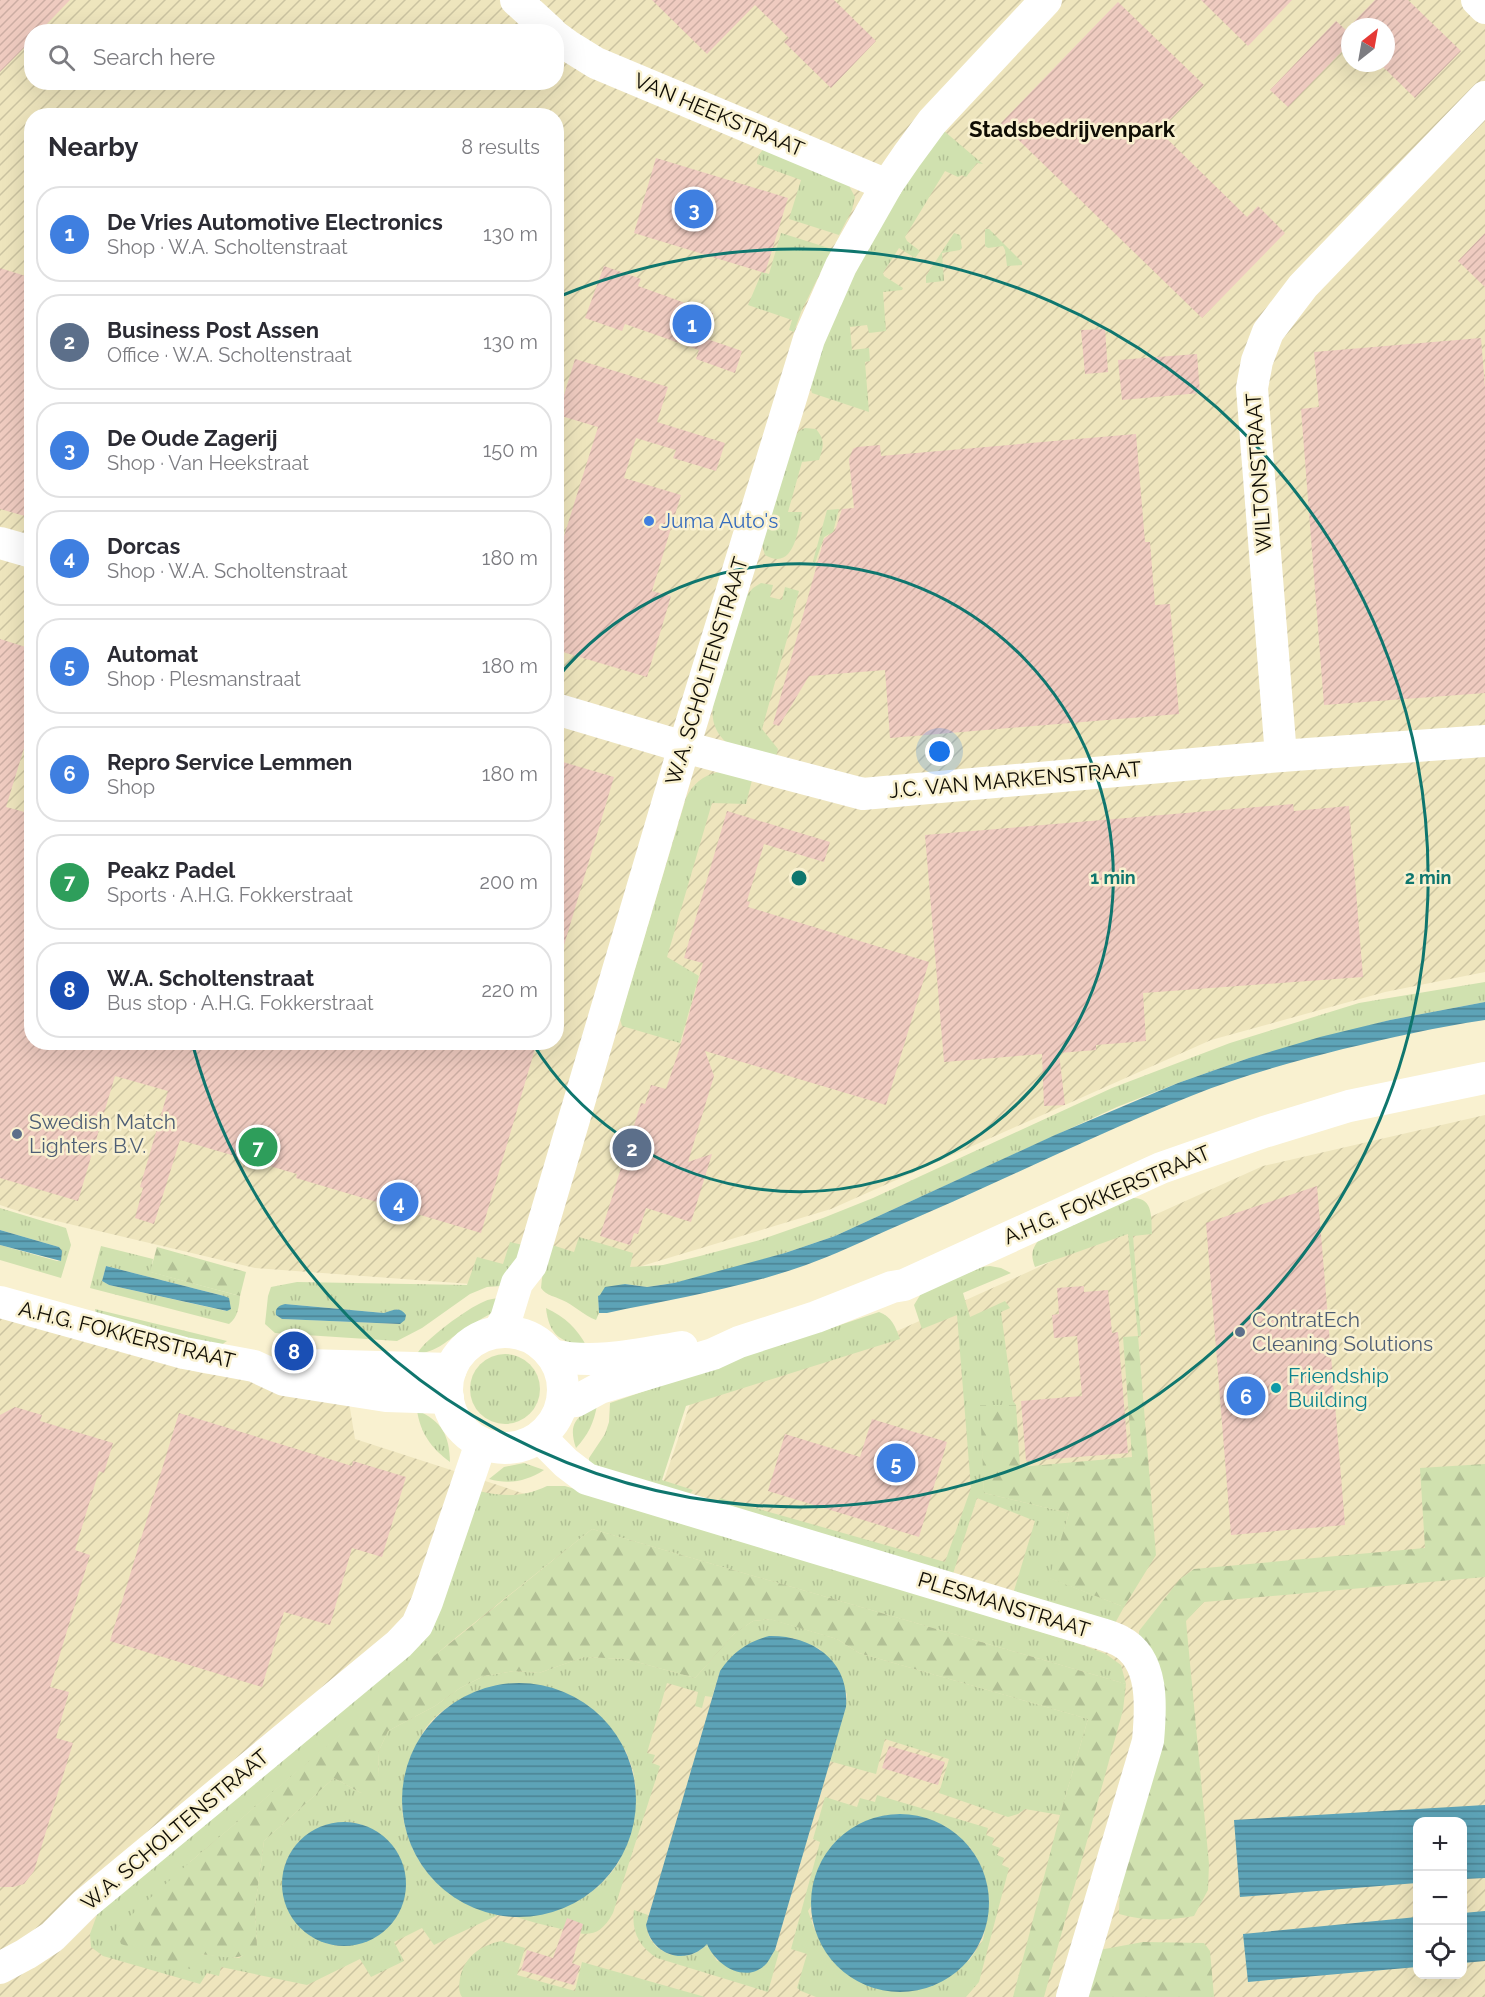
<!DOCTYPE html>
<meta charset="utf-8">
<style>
:root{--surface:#fff;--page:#f7f7f7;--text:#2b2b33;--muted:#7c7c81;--line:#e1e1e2;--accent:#111827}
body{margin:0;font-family:Raleway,sans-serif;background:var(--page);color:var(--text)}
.controls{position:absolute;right:18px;bottom:18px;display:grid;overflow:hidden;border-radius:12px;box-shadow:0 6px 24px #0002}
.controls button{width:54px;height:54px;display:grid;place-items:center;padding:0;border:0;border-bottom:2px solid var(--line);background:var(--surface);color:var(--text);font:30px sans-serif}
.compass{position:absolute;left:1341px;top:18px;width:54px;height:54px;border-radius:50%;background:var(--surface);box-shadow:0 6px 24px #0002;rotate:31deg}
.you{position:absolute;left:940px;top:752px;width:21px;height:21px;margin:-15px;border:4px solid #fff;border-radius:50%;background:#1a73e8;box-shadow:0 0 0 9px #1a73e833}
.badge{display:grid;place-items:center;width:39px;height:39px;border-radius:50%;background:var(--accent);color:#fff;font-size:20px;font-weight:700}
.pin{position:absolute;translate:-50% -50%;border:3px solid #fff;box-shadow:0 2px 6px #0006}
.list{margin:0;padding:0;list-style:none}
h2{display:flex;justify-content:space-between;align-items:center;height:78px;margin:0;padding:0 24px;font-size:26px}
h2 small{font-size:20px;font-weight:400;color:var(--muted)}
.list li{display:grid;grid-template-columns:39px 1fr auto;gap:18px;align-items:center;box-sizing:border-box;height:96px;margin:0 12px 12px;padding:0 12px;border:2px solid var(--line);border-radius:24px}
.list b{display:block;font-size:22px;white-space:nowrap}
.list p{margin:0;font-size:20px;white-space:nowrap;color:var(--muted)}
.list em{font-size:20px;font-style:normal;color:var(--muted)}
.icon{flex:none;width:33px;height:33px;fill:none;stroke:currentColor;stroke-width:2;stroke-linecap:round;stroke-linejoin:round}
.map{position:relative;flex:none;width:1485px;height:1997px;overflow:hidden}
.search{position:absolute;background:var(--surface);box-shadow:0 6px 24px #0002;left:24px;top:24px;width:540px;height:66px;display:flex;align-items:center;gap:15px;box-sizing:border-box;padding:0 21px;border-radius:24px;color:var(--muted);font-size:22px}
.panel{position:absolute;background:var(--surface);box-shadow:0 6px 24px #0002;left:24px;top:108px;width:540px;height:942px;border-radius:24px}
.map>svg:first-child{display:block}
.industrial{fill:url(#industrial-furrows);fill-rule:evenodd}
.grass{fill:url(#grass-tufts);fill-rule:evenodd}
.forest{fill:url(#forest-firs)}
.water{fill:url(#water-rules)}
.building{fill:url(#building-hatch)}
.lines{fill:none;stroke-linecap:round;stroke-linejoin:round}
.minor{stroke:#fff;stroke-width:32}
.ring{fill:none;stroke:#0f766e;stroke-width:3}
.shop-dot{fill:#3f7fe0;stroke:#f9f1d0;stroke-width:2}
.service-dot{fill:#5c6f8a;stroke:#f9f1d0;stroke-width:2}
.culture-dot{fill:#0f9aa8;stroke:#f9f1d0;stroke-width:2}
.labels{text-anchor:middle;stroke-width:5;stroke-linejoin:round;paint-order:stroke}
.street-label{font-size:21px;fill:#100d04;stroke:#f9f1d0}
.shop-label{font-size:21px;fill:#366cbe;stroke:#f9f1d0;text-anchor:start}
.service-label{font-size:21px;fill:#4e5e75;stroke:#f9f1d0;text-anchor:start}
.culture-label{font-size:21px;fill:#0d838f;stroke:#f9f1d0;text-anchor:start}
.neighbourhood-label{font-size:22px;font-weight:bold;fill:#100d04;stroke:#f9f1d0}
.centre{fill:#0f766e;stroke:#f9f1d0;stroke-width:3}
.ring-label{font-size:18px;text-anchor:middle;font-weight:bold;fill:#0f766e;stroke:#f9f1d0;stroke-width:5;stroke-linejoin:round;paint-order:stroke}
</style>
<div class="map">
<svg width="1485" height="1997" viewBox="0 0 1485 1997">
<defs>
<pattern id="industrial-furrows" width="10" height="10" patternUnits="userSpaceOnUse" patternTransform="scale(1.5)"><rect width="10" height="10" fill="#eee5bd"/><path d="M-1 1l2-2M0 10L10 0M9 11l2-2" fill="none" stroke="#cbc3a1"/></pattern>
<pattern id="grass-tufts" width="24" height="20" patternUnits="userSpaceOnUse" patternTransform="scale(1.5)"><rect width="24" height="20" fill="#d0e1af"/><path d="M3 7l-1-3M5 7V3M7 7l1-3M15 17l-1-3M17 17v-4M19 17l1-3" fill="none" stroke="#b2c095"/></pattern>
<pattern id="forest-firs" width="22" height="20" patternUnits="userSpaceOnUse" patternTransform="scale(1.5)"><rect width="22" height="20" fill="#d0e1af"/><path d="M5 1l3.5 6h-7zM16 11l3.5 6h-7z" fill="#b2c095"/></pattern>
<pattern id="water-rules" width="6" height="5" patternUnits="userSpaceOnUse" patternTransform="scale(1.5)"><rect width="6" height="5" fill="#5da3b7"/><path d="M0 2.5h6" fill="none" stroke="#4b8393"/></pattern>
<pattern id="building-hatch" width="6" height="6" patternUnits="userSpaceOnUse" patternTransform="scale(1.5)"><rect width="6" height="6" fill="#efcbc0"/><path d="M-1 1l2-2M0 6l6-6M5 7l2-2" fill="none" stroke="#ccada3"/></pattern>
</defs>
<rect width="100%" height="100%" fill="#f9f1d0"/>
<g class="industrial">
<path d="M0,0h1485v972l-100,20 -174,48 -380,169 -196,59 -164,16 -216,-16 -228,-54 -27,-9zM1350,27h36v36h-36zM32,32h524v50h-524zM32,116h524v926h-524z"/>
<path d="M1485,1115v882h-1485v-681l202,57 146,23 7,43 291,94 45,-132 153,-46 419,-189zM1418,1822h44v152h-44z"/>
</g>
<g class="grass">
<polygon points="944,131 983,164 977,163 966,177 962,175 958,177 945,171 905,237 907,241 920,251 915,258 899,248 883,273 884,276 903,288 902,290 883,292 886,331 869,333 867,325 850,327 852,350 869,348 870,361 865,362 869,412 812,393 810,386 827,332 854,272 903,184"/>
<path d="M766,147l81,35 8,15 -3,13 -13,25 -50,-16 12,-39 -44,-16c0,-8 4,-13 9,-17z"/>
<polygon points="985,229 989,229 1022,262 1022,265 1007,266 1005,250 1003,246 988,248 985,246"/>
<polygon points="781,233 832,249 801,312 794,332 789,330 792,320 748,305 762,272 769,274"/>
<polygon points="954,233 960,235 962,248 960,250 942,253 944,281 926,283 926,276"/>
<path d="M805,428l11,1c10,12 7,18 3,31l-17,2 -14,50h14c-4,18 -8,60 -37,43l-3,-10 32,-107 5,-7z"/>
<polygon points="839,509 833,532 824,537 815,563 813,561 827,510"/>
<path d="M761,583l12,2 -3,12 12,3 3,-13 14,4 -6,22 1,1 -32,115 16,20 -3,11 -48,-17c-13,-11 -17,-26 -13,-42l32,-105 7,-8z"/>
<path d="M718,772h10l24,8 -6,24 -34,-1 -45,154 32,19 -19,67 -58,-17 -2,-7 66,-221c7,-14 16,-22 32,-26z"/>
<path d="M1485,982v20l-95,18 -141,38 -71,25 -61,24 -282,129 -50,17 -63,19 -48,11 -27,4 -22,-3 -27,12 1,17 -3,7c-13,-5 -22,-15 -34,-20 -8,-4 -15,-4 -21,-12l1,-10 10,-33 22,7 5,-15 54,16 -3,14 33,-2 37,-9 60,-16 63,-22 50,-20 239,-110 118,-45 129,-40z"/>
<path d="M1132,1198c22,-1 19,20 20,36l-19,2 8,100h-3l-10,-102 -93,33c-4,-11 -4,-17 3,-26z"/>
<polygon points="0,1208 66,1228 71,1245 61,1278 0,1260 0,1245 57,1261 61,1261 59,1247 0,1230"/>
<path d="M510,1242l13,3 -11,35 -11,6 -14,1 -17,7 -48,34 -25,13 -122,-8 -10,-9 3,-28 3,-9 26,-5 170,3 10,-28 26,7zM285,1304l99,9 14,-4 1,15 -116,-5 -7,-4z"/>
<path d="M101,1246l52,13 -2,13 89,24c-1,11 -2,21 -11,28l-139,-36zM106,1266l118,30 2,15 -117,-26 -7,-4z"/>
<polygon points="990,1266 1001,1268 1011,1273 963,1293 970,1317 1005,1301 1010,1308 1001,1312 1013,1401 1016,1405 981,1405 984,1493 1069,1513 1050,1578 1124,1607 1114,1625 1013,1594 1035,1521 977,1498 952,1577 719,1503 720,1498 945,1562 971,1488 957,1315 922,1329 914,1305 922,1292 982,1267"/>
<path d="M501,1298l-7,12 -4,4c-10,6 -20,11 -30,18 -16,11 -22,19 -43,22 7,-14 51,-46 66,-52 6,-3 12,-4 18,-4z"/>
<path d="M546,1308c19,9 31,20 41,39 -26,-5 -38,-11 -41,-39z"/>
<polygon points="95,1309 227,1341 217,1348 96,1314"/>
<path d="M879,1312c13,5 16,14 21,27l-214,67 -24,74 31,10 -3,4 -96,-23 -5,-8v-5l16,-24 4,-12 1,-19 58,-20 47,-22 65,-16z"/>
<circle cx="505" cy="1389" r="35"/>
<path d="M597,1405c-3,18 -9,30 -21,43 -8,-26 0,-30 21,-43z"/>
<path d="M417,1410c25,12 32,24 33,52 -18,-13 -30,-29 -33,-52z"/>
<path d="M524,1463l20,7c-17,11 -35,15 -55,9l15,-12z"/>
<path d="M547,1486h18l512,157 29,11 15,11 5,19 -534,-155 -133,106 -269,227 11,92 38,4 18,-12 -2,-39 9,-66 70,-63 27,15 18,-18 -1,-22 10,-22 47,-25 25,-18 24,-12 30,-5 25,2 45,-16 42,2 69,19 40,-45 18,-12 17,-2 67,20 22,14 229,66 -28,96 -35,-6 -7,5 -10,3 -69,-24 10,-34 -64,-20 -9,35 -47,-13 17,-54 1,-13 -27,-45 -27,-11 -73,33 -8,26 -7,-1 -3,12 -7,-2 3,-14 -31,-9 -20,70 8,2 -3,8 8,3 -47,147c-15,28 -29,22 -56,15 -14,-3 -28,-7 -41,-11 42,-2 79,-18 103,-55l17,-73 -3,-19 -7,-19 -144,-62c-22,9 -50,24 -61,47 -4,10 -6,24 -9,35 -3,11 -8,24 -10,36 0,8 3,19 5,26 14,46 47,69 91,82l-64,30 -12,-17 -28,14 10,19 -33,16 -11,-18 -53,26 -86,-18 -2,9 -12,-3 -7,11 -97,-28 -12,-9 -1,-13 8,-22 311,-261 70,-160c25,6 45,6 68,-5zM350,1822l13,3 -11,120 -14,1 -13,-3 -13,-6 -11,-9 -16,-64 6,-12 8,-11 37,-18z"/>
<path d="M877,1795l111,33 -2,7 8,3 -2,7 8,3 -3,7 7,3 -2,7 7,3 -30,114 -13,15h-150l-15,-6 -4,-3 10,-34 -16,-5 29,-107 -7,-3 12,-42 32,10 3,-9 15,4zM898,1814l72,33 12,22 6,23v22l-5,26 -14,21 -143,-10 -12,-23 -6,-17 56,-89 18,-6z"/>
<path d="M634,1910l14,5c-10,35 37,55 59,29l10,17 50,1 8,-12 4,2 -11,40 -111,-34c-18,-11 -26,-27 -23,-48z"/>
<path d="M501,1941l24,7 -8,27 58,16 7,-29 123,35h-243c-4,-6 -3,-12 -2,-19 5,-22 20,-32 41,-37z"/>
</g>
<g class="forest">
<polygon points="157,1247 246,1272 240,1296 150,1272"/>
<polygon points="1138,1336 1156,1555 1124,1607 1049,1578 1069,1513 984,1493 980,1405 1016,1405 1020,1467 1132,1457 1123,1337"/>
<path d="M1485,1464v113l-281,25 -18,19 23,243 -1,26 -14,26c-26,5 -50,5 -75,-2l1,-30 42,-141 -23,-102v-10l41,-52 14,-10 231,-21 -5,-80z"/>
<path d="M592,1529l534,155 -3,26 -79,287h-31l47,-182 28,-96 -229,-66 -22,-14 -68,-20 -16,2 -18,12 -40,45 -69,-19 -42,-2 -45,16 -25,-2 -30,5 -24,12 -25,18 -47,25 -10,22 1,22 -7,15 -11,3 -27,-15 -70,63 -9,66 2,39c-16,18 -34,10 -56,8l-11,15 -69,-25 -5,-15 74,-67 224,-190z"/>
<polygon points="1143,1942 1204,1943 1210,1951 1214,1997 1085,1997 1099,1950"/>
</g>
<g class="water">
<path d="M1485,1002v18c-48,7 -95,18 -142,29 -51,13 -103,27 -152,47 -102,41 -201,91 -303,134 -27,12 -54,25 -82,35 -64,23 -133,34 -199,48h-8l-1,-17 2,-1 5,-8 20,-3 22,3 27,-4 111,-30 50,-17 220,-101 123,-52 71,-25 71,-21 70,-17z"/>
<polygon points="0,1230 59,1247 62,1251 61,1261 0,1245"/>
<polygon points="106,1266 224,1296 229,1298 231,1309 227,1311 109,1285 102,1281"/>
<path d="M285,1304l99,9c9,-3 16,-7 22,2l-1,5 -5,4 -118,-5 -6,-4c-1,-7 2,-9 9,-11z"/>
<path d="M769,1636c43,-1 81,25 77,71l-71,243c-3,4 -5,9 -8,13 -20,22 -51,3 -60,-19 -21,23 -56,11 -61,-19l74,-254c13,-19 27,-29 49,-35z"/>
<circle cx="519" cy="1800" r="117"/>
<polygon points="1485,1805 1485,1878 1463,1879 1462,1822 1418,1822 1417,1883 1240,1897 1234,1820"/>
<circle cx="900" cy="1903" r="89"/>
<circle cx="344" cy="1884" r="62"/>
<polygon points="1485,1911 1485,1961 1463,1963 1463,1913"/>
<polygon points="1417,1917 1417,1967 1248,1982 1243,1934"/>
</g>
<g class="building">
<polygon points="0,0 70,0 39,32 32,32 32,40 0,72"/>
<polygon points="652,0 834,0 876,41 831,88 784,42 789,38 755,5 707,54"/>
<polygon points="1201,0 1292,0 1248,46"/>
<polygon points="1375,0 1408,0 1461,51 1415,98 1379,63 1386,63 1386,27 1350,27 1350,43 1288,107 1270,90 1336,21 1346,30"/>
<polygon points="1118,2 1204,85 1159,131 1247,217 1258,206 1285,233 1202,318 1001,123"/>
<polygon points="656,158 788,198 765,273 634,233"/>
<polygon points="1485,233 1485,287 1458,261"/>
<polygon points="604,266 641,279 638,286 713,313 703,341 704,338 742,351 735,373 696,359 699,350 625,324 622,331 585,318"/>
<polygon points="0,268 32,278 32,518 0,509"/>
<polygon points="1105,329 1108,372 1085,374 1081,330"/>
<polygon points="1481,338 1485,388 1485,693 1324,705 1301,409 1319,407 1314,352"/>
<polygon points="1197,354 1200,393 1122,400 1118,360"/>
<polygon points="575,359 668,387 657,422 725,443 716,471 673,458 676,450 636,438 624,478 681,495 652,591 671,596 647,677 556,650 556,562 598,427 558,415"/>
<polygon points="1136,434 1145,542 1150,542 1155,605 1170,604 1179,714 890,738 885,670 809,676 779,726 773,724 824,539 835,531 842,509 854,508 849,459 853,449 857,447 880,445 881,456"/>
<polygon points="0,639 32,649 32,722 6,807 32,814 32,1042 537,1042 481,1233 296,1178 297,1174 180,1140 154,1224 135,1218 143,1188 140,1187 168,1091 115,1076 78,1201 0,1178"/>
<polygon points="556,760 614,777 562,952 556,952"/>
<polygon points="1293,804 1294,811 1349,806 1363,977 1143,993 1146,1041 1096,1045 1096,1050 1059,1053 1065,1105 1044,1106 1042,1054 944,1062 925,835"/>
<polygon points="727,811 830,842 824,862 764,844 747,901 750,902 748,907 929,962 886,1105 705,1051 714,1076 688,1162 712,1154 691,1222 646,1208 638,1234 634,1233 630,1245 600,1236 641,1103 645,1104 651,1085 666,1089 681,1044 703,963 684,958"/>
<polygon points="1317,1186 1345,1525 1231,1535 1206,1223"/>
<polygon points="1084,1286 1084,1292 1108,1290 1112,1333 1118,1332 1128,1453 1026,1461 1021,1401 1082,1396 1077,1336 1054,1338 1052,1315 1059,1314 1057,1288"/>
<polygon points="15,1407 42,1415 40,1421 113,1443 104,1473 99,1471 75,1550 90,1555 50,1687 69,1692 56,1738 73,1743 34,1871 24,1884 13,1887 0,1887 0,1415"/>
<polygon points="179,1413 352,1466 353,1461 406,1477 382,1557 352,1548 330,1625 284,1612 262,1687 110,1641"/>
<polygon points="872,1419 947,1442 919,1537 768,1491 785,1434 860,1457"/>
<polygon points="889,1746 945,1762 938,1785 882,1768"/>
<polygon points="567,1918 583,1924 572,1963 580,1966 574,1985 521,1970 527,1950 553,1958"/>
</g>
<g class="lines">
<g class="minor">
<polyline points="516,0 551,32"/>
<polyline points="1477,0 1485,8"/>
<polyline points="556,37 567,45 596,63 887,185"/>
<polyline points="0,543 32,552"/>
<polyline points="556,709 684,747 863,794 1281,756 1485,741"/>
<polyline points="1281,756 1252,388 1257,361 1268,332 1303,286 1485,97"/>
<polyline points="0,1302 184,1353 254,1366 284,1380 386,1396 448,1398"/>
<circle cx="505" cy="1390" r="58"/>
<polyline points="498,1332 506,1319 517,1283 531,1265 684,747 809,339 841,266 887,185 907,156 932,122 1046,0"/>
<path d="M552,1355c42,10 88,-1 130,-8"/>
<polyline points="306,1365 451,1369"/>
<polyline points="562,1403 576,1401 600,1388 713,1354 739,1342 816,1317 892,1287 904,1285 1161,1168 1264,1132 1349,1106 1485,1078"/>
<path d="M540,1437l26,26 21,16 515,155c6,2 13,4 18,7 35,18 31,67 28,100l-76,256"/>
<polyline points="0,1968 26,1954 52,1937 85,1904 399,1644 417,1625 427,1602 481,1443"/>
</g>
</g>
<g class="ring">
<path d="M557 678A314 314 0 1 1 533 1044"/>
<path d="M558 297A629 629 0 1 1 193 1046"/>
</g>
<circle class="shop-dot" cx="649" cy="521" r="6"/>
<g class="service-dot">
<circle cx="17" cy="1134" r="6"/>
<circle cx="1240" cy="1332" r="6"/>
</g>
<circle class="culture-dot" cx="1276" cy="1388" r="6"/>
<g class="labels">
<g class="street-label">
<text transform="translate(719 115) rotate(23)" y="7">VAN HEEKSTRAAT</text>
<text transform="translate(1259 473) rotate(-94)" y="7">WILTONSTRAAT</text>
<text transform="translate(707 671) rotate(-73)" y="7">W.A. SCHOLTENSTRAAT</text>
<text transform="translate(1015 780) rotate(-5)" y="7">J.C. VAN MARKENSTRAAT</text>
<text transform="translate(1107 1195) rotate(-23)" y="7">A.H.G. FOKKERSTRAAT</text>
<text transform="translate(127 1335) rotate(14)" y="7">A.H.G. FOKKERSTRAAT</text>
<text transform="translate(1004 1605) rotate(17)" y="7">PLESMANSTRAAT</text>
<text transform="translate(175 1830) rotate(-40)" y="7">W.A. SCHOLTENSTRAAT</text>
</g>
<g class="shop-label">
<text x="661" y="528">Juma Auto's</text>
</g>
<g class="service-label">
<text x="29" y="1129">Swedish Match<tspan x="29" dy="24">Lighters B.V.</tspan></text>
<text x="1252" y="1327">ContratEch<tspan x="1252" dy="24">Cleaning Solutions</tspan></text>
</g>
<g class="culture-label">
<text x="1288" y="1383">Friendship<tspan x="1288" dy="24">Building</tspan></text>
</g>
<g class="neighbourhood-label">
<text x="1072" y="137">Stadsbedrijvenpark</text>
</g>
</g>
<circle cx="799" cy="878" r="9" class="centre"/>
<g class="ring-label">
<text x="1113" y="884">1 min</text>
<text x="1428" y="884">2 min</text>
</g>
</svg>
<div class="controls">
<button>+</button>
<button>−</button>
<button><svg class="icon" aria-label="locate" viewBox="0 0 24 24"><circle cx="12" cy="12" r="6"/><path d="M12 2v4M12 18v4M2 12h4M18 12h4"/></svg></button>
</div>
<svg class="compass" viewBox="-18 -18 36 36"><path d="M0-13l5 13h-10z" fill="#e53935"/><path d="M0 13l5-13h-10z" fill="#7c7c81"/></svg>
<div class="you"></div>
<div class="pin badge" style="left:692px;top:324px;background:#3f7fe0">1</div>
<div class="pin badge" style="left:632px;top:1148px;background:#5c6f8a">2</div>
<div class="pin badge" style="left:694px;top:209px;background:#3f7fe0">3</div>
<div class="pin badge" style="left:399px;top:1202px;background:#3f7fe0">4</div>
<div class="pin badge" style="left:896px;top:1463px;background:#3f7fe0">5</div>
<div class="pin badge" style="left:1246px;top:1396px;background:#3f7fe0">6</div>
<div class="pin badge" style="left:258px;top:1147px;background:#2e9e5b">7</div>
<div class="pin badge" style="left:294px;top:1351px;background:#1a4fb4">8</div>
<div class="search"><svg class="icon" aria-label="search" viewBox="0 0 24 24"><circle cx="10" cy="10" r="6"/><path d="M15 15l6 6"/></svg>Search here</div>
<section class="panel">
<h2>Nearby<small>8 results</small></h2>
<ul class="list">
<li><span class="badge" style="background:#3f7fe0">1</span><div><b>De Vries Automotive Electronics</b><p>Shop · W.A. Scholtenstraat</p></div><em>130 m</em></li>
<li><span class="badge" style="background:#5c6f8a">2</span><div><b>Business Post Assen</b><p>Office · W.A. Scholtenstraat</p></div><em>130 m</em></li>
<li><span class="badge" style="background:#3f7fe0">3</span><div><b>De Oude Zagerij</b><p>Shop · Van Heekstraat</p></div><em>150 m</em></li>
<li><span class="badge" style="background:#3f7fe0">4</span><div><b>Dorcas</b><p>Shop · W.A. Scholtenstraat</p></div><em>180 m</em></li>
<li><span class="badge" style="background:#3f7fe0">5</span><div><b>Automat</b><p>Shop · Plesmanstraat</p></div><em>180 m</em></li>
<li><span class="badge" style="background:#3f7fe0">6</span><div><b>Repro Service Lemmen</b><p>Shop</p></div><em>180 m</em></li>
<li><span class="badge" style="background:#2e9e5b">7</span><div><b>Peakz Padel</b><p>Sports · A.H.G. Fokkerstraat</p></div><em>200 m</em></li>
<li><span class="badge" style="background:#1a4fb4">8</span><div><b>W.A. Scholtenstraat</b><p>Bus stop · A.H.G. Fokkerstraat</p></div><em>220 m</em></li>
</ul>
</section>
</div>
